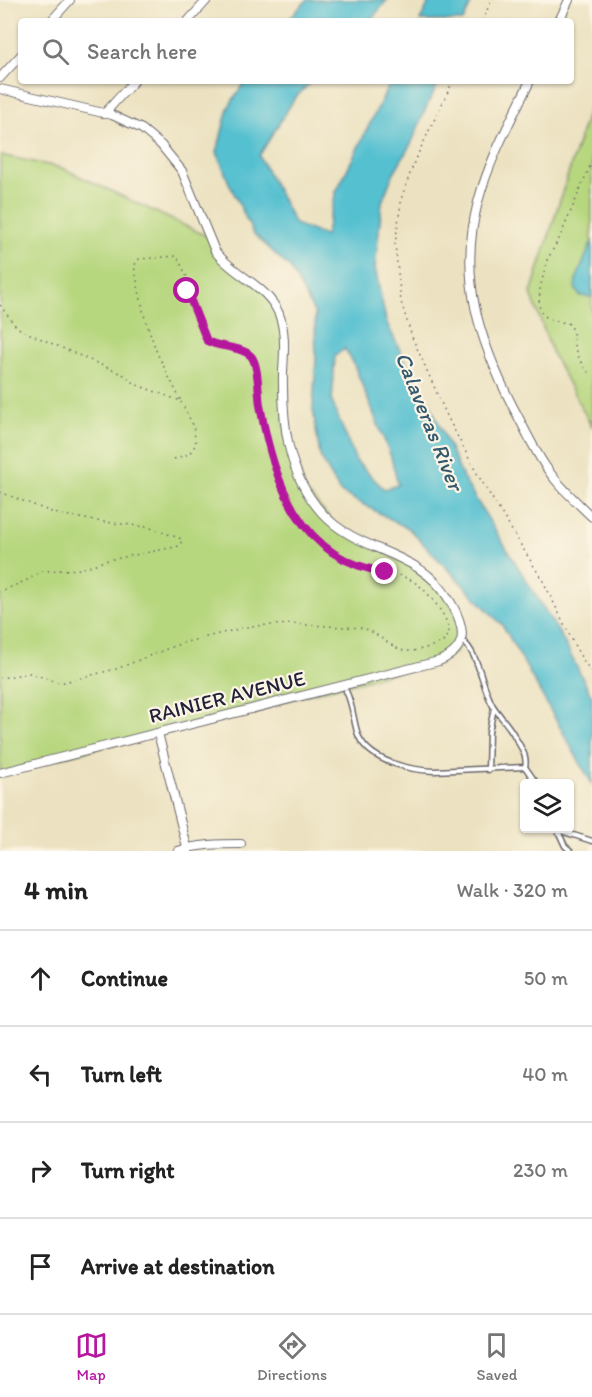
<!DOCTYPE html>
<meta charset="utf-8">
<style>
:root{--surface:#fff;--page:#f2f2f2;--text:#222;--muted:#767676;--line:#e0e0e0;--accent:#b5179e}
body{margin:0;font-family:Itim,sans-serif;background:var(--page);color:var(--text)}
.controls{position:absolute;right:18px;bottom:18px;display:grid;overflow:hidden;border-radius:6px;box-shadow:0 2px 4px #0004}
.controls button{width:54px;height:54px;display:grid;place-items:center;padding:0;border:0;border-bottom:2px solid var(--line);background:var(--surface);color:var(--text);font:30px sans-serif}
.stop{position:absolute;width:18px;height:18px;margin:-14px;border:4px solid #b5179e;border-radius:50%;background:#fff}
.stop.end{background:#b5179e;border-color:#fff;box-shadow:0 2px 6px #0008}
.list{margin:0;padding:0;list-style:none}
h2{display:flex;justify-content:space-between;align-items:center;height:78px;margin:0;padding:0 24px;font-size:26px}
h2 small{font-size:20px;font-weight:400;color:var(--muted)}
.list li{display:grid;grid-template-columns:39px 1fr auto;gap:18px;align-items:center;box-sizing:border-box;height:96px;padding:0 24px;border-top:2px solid var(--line)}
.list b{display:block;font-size:22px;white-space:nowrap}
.list em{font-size:20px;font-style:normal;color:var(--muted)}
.icon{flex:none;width:33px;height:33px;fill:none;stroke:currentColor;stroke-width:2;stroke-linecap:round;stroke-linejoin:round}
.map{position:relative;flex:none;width:592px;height:851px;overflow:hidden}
.search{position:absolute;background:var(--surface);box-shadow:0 2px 4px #0004;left:18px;right:18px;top:18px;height:66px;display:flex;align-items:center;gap:15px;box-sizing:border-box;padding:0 21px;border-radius:6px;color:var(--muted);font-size:22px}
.sheet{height:462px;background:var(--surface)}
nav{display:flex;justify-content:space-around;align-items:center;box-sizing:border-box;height:84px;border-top:2px solid var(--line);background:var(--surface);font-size:16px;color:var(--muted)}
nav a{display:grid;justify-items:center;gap:3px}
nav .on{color:var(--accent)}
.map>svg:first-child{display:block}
.green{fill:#b7d77f;stroke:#6c7c5d;stroke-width:1.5}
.water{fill:#55c0d0;stroke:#3c7186;stroke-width:1.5;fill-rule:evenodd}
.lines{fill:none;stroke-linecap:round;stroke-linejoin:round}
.lane-casing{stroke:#69656a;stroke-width:7}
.street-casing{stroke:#69656a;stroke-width:10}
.path{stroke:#69656a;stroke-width:1.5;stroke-dasharray:1.5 4.5;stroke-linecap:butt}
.lane{stroke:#fff;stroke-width:4}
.street{stroke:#fff;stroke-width:8}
.route{stroke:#b5179e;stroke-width:8}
.labels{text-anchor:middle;stroke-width:4.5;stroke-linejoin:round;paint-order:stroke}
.street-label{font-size:21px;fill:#22223b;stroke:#fcf5e5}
.water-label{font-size:22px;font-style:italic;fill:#34596f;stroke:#fcf5e5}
</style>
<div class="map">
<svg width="592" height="851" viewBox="0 0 592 851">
<rect width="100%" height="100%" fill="#fcf5e5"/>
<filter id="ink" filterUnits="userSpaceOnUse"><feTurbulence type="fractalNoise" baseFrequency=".0167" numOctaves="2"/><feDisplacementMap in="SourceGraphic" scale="12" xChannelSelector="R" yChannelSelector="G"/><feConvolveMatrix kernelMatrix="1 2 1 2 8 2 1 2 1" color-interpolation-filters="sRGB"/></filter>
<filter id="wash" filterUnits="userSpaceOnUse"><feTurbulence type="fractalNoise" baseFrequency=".008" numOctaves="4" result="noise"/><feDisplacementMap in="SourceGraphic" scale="24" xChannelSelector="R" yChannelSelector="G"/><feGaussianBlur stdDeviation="1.35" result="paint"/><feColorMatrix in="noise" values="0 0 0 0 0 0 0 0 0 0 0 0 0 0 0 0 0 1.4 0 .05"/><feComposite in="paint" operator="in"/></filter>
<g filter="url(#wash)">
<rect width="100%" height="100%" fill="#ece2c1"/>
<g class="green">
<polygon points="592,98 592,427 552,353 531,293"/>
<polygon points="0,155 62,168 209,237 221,259 263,291 278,312 284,342 284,423 305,490 337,527 431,576 453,607 462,634 455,653 439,661 0,773"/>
</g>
<g class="water">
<polygon points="307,0 387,0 370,21 287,21"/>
<polygon points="430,0 473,0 463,21 420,21"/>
<path d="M245,81h67l-18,18 -35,57 36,68 30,12 11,-44 55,-111h49l-12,22 -16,39 -19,32 -11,28 -7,66 11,53 18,38 28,49 32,72 97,156 31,61v87l-89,-158 -94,-97 -69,-37 -20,-36 -7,-46 3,-52 -1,-44 -25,-46 -37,-35 -24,-50 -12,-31 11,-44zM345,349l8,13 38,95 7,28 -14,4 -28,-28 -24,-59 3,-47z"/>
<polygon points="592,241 592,297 580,296 575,288 576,280"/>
</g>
</g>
<g filter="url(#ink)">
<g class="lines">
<g class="lane-casing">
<g id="lane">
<path d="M346,691c8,16 7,32 13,46 12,25 51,33 75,34l91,-4c3,-11 -5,-21 -10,-30 -6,-12 -15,-20 -22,-31 -12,-21 -13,-51 -32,-67"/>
<polyline points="525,767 537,784"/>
<polyline points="488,770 489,732 494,708"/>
<polyline points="557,829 565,846 571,851"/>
<polyline points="558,830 592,841"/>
</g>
</g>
<g class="street-casing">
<g id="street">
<polyline points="51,21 70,0"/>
<polyline points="188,21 207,0"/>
<polyline points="559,21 569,0"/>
<polyline points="0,78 21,55"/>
<path d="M530,81c-19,39 -41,79 -52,121 -20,76 1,138 35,205 11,20 20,41 33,60 12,19 30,34 46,50"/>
<path d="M0,89l112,26 30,14 19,16 21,26 33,80c18,24 52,34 64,63 7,18 5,39 4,58 -1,51 4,102 39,141 37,41 96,36 126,85 6,9 11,18 13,29 4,17 -7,28 -22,34l-439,112"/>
<polyline points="104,114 134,81"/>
<polyline points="158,733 188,851"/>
<path d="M178,851c20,-7 42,-7 63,-7"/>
</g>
</g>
<g class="path">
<polyline points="483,21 491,0"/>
<polyline points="453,81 415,160 402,196 395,244 401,302 412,337 448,418 476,472 543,581 579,654 592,673"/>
<path d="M592,161l-32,76 -13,23 -7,29 -1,16 3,9 7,5 21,5c4,7 3,13 4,21 2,9 10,26 18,30"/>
<path d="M0,305l14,19 7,6 103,45 13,10 44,16 -24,-48 -13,-38 -10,-49 5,-7 38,-3 10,21 1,19 18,44c12,9 37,6 46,17 8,11 6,32 8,45 8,46 19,99 52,135 13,13 32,25 50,31 7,3 15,2 22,4 27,5 36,11 52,32 7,10 12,17 13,29l-6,9c-11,4 -31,12 -42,8 -14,-6 -24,-17 -38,-22l-71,-4 -41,2 -69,17 -66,26 -56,14 -30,-10 -30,5"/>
<polyline points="174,459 189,454 196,444 193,425 181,402"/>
<polyline points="0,492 54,513 96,521 148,527 182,539 180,546 104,561 81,569 42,571 27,580 0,592"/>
</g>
<use href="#lane" class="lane"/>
<use href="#street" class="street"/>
</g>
</g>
<g class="lines" filter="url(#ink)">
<path class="route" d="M187,291l20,50c13,7 34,5 44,15 8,9 7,37 9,49 13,75 39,155 125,167"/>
</g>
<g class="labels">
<g class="street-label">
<text transform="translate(227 697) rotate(-14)" y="7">RAINIER AVENUE</text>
</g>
<g class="water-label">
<text transform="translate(430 421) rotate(68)" y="8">Calaveras River</text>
</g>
</g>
</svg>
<div class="controls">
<button><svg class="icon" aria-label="layers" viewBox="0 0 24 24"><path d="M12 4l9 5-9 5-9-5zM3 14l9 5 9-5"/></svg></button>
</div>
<div class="stop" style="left:187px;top:291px"></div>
<div class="stop end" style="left:385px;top:572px"></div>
<div class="search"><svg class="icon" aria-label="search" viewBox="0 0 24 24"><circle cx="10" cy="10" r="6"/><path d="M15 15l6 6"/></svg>Search here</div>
</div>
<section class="sheet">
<h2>4 min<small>Walk · 320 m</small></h2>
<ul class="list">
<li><svg class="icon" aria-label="ahead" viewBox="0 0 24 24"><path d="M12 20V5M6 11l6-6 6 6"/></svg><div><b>Continue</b></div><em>50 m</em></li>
<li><svg class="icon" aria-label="left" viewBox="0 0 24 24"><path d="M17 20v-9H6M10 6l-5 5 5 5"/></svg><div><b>Turn left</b></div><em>40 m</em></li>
<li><svg class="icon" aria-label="right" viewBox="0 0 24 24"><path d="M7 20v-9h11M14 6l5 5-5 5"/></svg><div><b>Turn right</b></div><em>230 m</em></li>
<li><svg class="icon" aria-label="arrive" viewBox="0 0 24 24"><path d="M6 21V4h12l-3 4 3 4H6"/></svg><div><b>Arrive at destination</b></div></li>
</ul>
</section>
<nav>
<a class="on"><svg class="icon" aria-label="map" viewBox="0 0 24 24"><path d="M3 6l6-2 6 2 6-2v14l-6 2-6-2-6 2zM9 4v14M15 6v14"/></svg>Map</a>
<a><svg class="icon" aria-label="directions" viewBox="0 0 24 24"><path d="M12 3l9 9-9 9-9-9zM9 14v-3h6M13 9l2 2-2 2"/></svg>Directions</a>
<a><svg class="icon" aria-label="saved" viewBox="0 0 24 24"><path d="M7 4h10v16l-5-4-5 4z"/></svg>Saved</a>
</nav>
